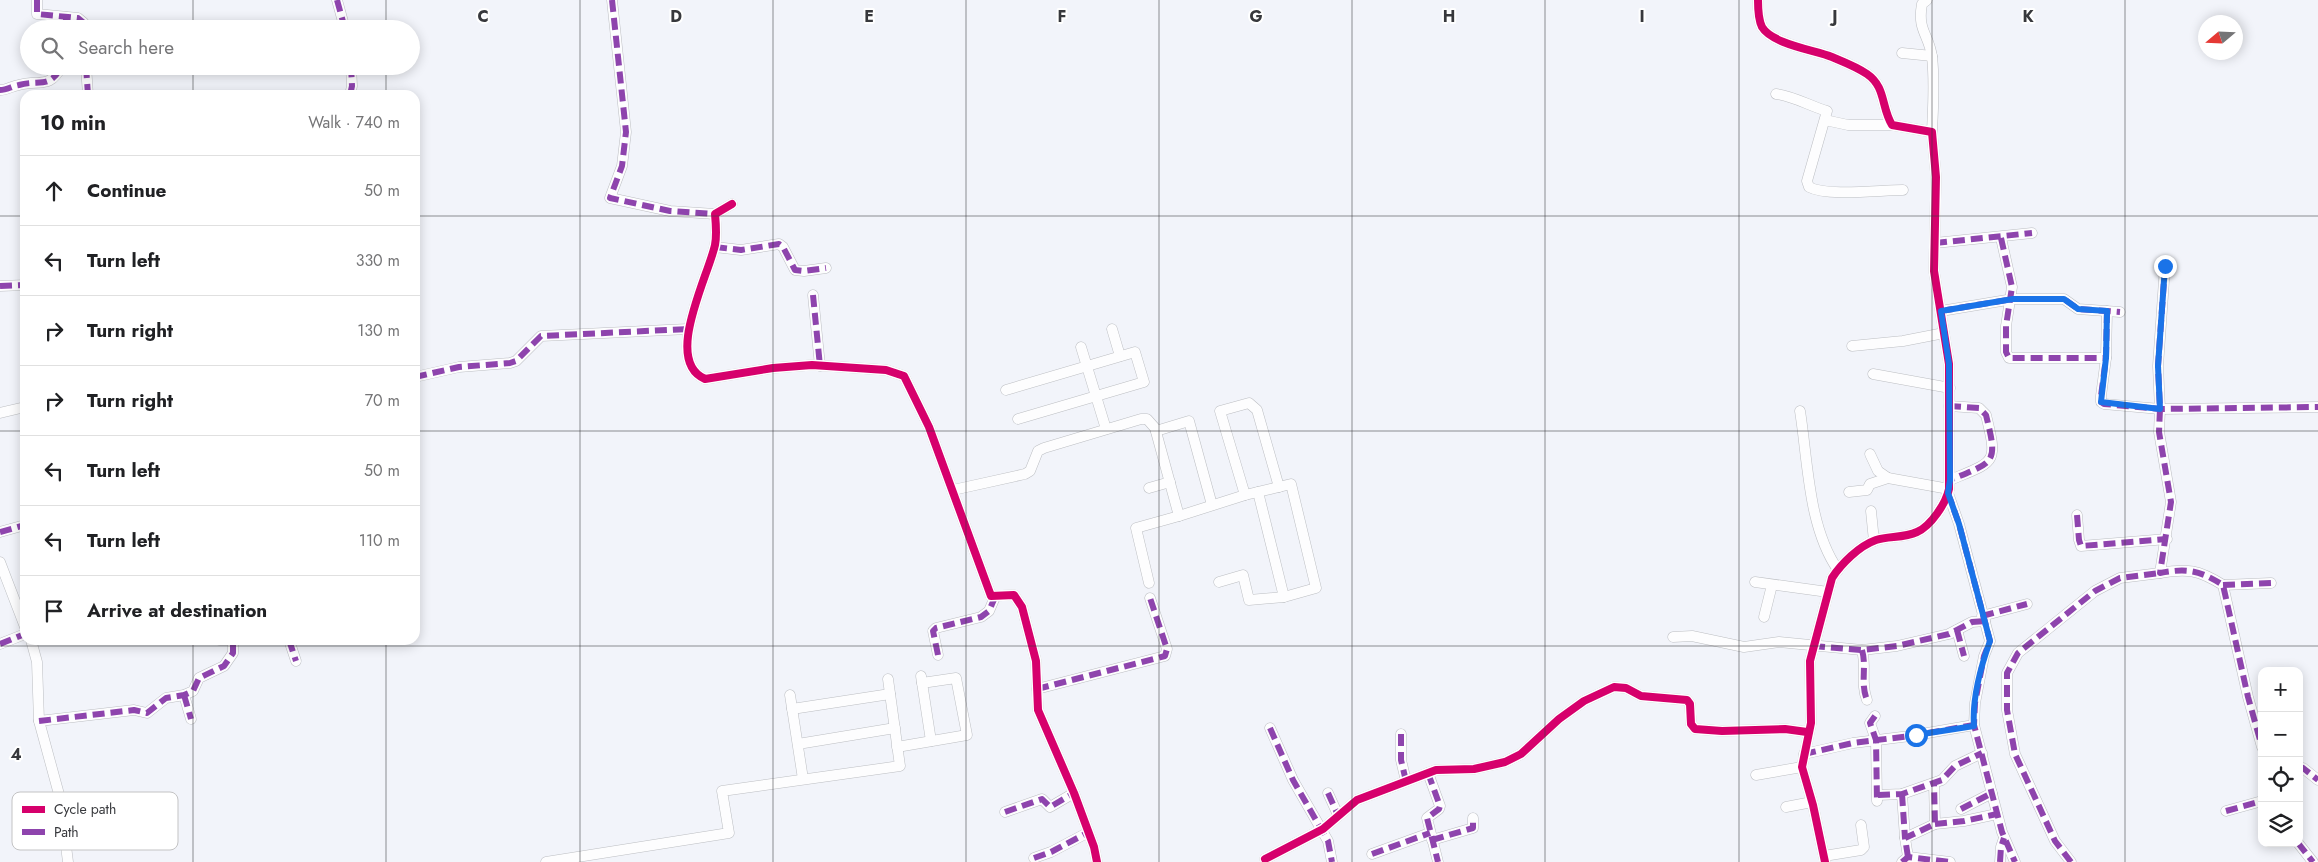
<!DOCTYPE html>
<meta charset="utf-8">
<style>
:root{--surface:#fff;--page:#f6f6f6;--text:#202124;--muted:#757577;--line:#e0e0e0}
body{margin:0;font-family:Jost,sans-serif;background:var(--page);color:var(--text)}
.controls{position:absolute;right:15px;bottom:15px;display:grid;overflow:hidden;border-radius:10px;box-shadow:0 2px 12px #0003}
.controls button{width:45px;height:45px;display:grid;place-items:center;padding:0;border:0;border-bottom:1px solid var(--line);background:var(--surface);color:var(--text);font:25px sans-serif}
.compass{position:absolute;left:2198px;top:15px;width:45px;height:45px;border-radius:50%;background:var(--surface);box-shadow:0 2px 12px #0003;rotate:251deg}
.stop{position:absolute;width:15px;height:15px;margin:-11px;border:4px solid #1a73e8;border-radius:50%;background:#fff}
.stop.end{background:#1a73e8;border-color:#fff;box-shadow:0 1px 5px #0008}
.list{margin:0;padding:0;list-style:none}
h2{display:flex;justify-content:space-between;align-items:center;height:65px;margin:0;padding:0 20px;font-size:21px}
h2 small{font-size:16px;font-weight:400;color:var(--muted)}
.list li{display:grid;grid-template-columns:32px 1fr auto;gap:15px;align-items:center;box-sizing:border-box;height:70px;padding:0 20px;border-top:1px solid var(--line)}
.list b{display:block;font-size:19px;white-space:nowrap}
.list em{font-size:16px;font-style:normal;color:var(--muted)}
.icon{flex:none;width:28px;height:28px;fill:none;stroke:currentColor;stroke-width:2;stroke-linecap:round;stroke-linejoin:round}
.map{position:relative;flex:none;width:2318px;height:862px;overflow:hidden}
.search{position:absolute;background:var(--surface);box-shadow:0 2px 12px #0003;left:20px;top:20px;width:400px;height:55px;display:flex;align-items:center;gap:12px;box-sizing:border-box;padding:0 18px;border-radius:28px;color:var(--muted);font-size:19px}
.panel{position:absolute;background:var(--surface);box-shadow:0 2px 12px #0003;left:20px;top:90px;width:400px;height:555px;border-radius:15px}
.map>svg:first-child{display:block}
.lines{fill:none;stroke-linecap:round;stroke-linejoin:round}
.street-casing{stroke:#bcbec2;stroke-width:11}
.street{stroke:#fdfdfe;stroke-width:10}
.quiet{stroke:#8e44ad;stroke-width:6;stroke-dasharray:12 6;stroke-linecap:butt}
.cycleway-casing{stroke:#fff;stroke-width:11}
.cycleway{stroke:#d6006c;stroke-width:8}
.route{stroke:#1a73e8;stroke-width:6}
.grid{fill:none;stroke:#37383c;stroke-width:1;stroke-opacity:0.55}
.key{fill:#fff;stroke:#c3c3c4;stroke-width:1}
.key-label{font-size:14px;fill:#37383c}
.grid-label{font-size:16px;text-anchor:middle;font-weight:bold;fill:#37383c;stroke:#fff;stroke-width:4;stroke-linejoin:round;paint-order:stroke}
</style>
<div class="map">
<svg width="2318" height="862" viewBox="0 0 2318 862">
<rect width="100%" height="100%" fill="#f2f4fa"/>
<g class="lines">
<g class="street-casing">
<g id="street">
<polyline points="37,0 37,14 78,18 84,23 84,29"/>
<polyline points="337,0 345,29"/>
<polyline points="612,0 626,132 622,166 610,198 670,211 715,214"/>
<path d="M1758,0c0,8 0,19 4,27 10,17 52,23 70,30 12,5 25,10 35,17 19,13 14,33 25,51l40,7 4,45 -2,94 15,93v125c-3,14 -18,37 -32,43 -13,6 -28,4 -41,8 -17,6 -35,24 -44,38l-22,83 1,62 -9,44 11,38 12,57"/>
<path d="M1927,0l-5,4c-5,27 7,30 10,53 3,25 1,50 0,75"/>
<polyline points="66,17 66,29"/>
<polyline points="1902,53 1932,56"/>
<polyline points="86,66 88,95"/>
<path d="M0,90c7,0 12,-4 19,-5 21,-6 30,5 43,-19"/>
<path d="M1776,94c17,2 34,12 51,17l-20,70 2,6c19,10 71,3 94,3"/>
<polyline points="350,95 352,86 351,66"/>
<polyline points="1825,120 1848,125 1892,125"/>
<path d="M732,204l-17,10c1,11 2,21 0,31 -7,32 -52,116 -10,134l68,-11 39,-3 74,5 18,6 25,51 62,169 23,-1 8,12 14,54 2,49 36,83 20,54 3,15"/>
<polyline points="2001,238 2012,287 2006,326 2006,352 2009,358 2106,358"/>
<polyline points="1935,243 2032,233"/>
<polyline points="715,247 741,250 779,244 783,247 795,270 804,271 826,268"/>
<path d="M2165,266l-7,100 2,43 -1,23 12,70 -11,71c27,-5 39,-3 63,12l25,112 14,50"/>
<polyline points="0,286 25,285"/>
<polyline points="813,295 820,366"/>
<polyline points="1941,311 2013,299 2064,299 2078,309 2120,312"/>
<polyline points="2107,311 2106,358 2101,396 2101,402 2104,404 2160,409 2318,407"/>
<polyline points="1112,329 1120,356"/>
<polyline points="1852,346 1903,341 1944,333"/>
<polyline points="1081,347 1106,429"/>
<polyline points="1873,374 1950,388"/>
<polyline points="415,377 459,367 510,363 516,361 541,336 688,329"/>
<polyline points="1006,390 1135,352 1144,382 1018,419"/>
<path d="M1949,406l30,2 7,7c12,49 10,46 -36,65"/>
<path d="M1800,411c8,50 8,116 38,159"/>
<polyline points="0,413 25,407"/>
<polyline points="1156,431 1189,421 1212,505"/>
<polyline points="1870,454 1878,471 1888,478"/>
<polyline points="1149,488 1170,482"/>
<polyline points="953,490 1025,474 1030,471 1038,451 1044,448 1141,419 1147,419 1155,428 1179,516 1136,528 1149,583"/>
<polyline points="1258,492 1284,597"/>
<polyline points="1849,492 1867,490 1870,484 1888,478 1949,489"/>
<polyline points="1948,493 1959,524 1990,641 1984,656 1975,703 1974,725 2002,832 2015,862"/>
<polyline points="1245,495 1220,411 1249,403 1257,410 1279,487"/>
<polyline points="1871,511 1874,541"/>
<polyline points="2077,515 2079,540 2081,546 2167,539"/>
<polyline points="1179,516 1245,495 1291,484 1316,588 1284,597 1249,600 1243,575 1219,582"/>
<polyline points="0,532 25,525"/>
<polyline points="0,562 25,627"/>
<polyline points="1755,582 1828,592"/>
<polyline points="2223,585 2271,583"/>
<polyline points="1982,616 2027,604"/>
<polyline points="1764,617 1772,585"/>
<polyline points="1957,630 1964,656"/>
<polyline points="1673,637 1692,636 1744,647 1779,642 1862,650 1897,646 1949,634 1972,622 1985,621"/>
<polyline points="31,640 37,662 39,721 60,798 68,862"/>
<polyline points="220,640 233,640"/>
<polyline points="289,640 296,661"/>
<polyline points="0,644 25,634"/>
<path d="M1862,650c5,17 -2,33 5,50"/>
<polyline points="938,655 933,631 936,628 981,617 989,611 995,597"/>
<polyline points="921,676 931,741"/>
<polyline points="1037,689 1165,656 1167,649 1150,598"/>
<polyline points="184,695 191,719"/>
<polyline points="790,695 803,779"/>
<polyline points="792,709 890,694"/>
<polyline points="1875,716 1870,723 1876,740 1877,801"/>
<polyline points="39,721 134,710 147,713 166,698 184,695 193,691 199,678 224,666 233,653 233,640"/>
<polyline points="1270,728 1293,780 1328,841 1332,862"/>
<polyline points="1401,734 1401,760 1406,781"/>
<polyline points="798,744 895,728"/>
<polyline points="897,747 967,735 956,678 922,683"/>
<polyline points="1804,754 1853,743 1910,736 1974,725"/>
<polyline points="2299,767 2303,768 2318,780"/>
<polyline points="1428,773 1440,806 1439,809 1427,818 1438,862"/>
<polyline points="1756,775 1802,767"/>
<polyline points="1328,793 1338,815"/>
<polyline points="1902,794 1905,838"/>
<polyline points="1878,795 1902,794 1942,780 1955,766 1982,753"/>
<polyline points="1786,807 1812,802"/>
<polyline points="1961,809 1992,793"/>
<polyline points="2226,811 2262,801"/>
<polyline points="1005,812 1042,799 1050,807 1074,793"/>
<polyline points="1935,824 1964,821 1997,814"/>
<polyline points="1432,840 1473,828 1473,818"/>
<polyline points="2298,843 2313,862"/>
<polyline points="1372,854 1430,833"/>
<polyline points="1824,856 1861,850 1864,847 1861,825"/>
<polyline points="1908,857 1905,838 1935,824 1934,783"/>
<polyline points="1034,858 1051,852 1087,833"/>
<polyline points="1265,859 1323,829 1357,800 1436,770 1474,769 1505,762 1521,754 1559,719 1584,701 1614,687 1626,688 1641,696 1687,700 1690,704 1691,724 1695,729 1722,731 1785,729 1807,732"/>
<polyline points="546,862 729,833 722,791 900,766 888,679"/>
<polyline points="1902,862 1908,857 1950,862"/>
<polyline points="2000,862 2001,847 2004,838"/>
<polyline points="2071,862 2055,841 2015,754 2007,710 2007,673 2018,653 2095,591 2120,578 2160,573"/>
</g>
</g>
<use href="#street" class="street"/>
<g class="quiet">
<polyline points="37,0 37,14 78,18 84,23 84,29"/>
<polyline points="337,0 345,29"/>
<polyline points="612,0 626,132 622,166 610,198 670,211 715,214"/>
<polyline points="66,17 66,29"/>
<polyline points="86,66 88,95"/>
<path d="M0,90c7,0 12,-4 19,-5 21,-6 30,5 43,-19"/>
<polyline points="350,95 352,86 351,66"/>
<polyline points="2001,238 2012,287 2006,326 2006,352 2009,358 2106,358"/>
<polyline points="1935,243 2032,233"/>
<polyline points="715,247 741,250 779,244 783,247 795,270 804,271 826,268"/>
<path d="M2165,266l-7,100 2,43 -1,23 12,70 -11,71c27,-5 39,-3 63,12l25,112 14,50"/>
<polyline points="0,286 25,285"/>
<polyline points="813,295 820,366"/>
<polyline points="1941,311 2013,299 2064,299 2078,309 2120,312"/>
<polyline points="2107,311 2106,358 2101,396 2101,402 2104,404 2160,409 2318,407"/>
<polyline points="415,377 459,367 510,363 516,361 541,336 688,329"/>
<path d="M1949,406l30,2 7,7c12,49 10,46 -36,65"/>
<polyline points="1948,493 1959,524 1990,641 1984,656 1975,703 1974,725 2002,832 2015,862"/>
<polyline points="2077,515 2079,540 2081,546 2167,539"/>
<polyline points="0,532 25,525"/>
<polyline points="2223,585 2271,583"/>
<polyline points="1982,616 2027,604"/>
<polyline points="1957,630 1964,656"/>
<polyline points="220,640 233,640"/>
<polyline points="289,640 296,661"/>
<polyline points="0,644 25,634"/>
<polyline points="1813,646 1862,650 1897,646 1949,634 1972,622 1985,621"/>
<path d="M1862,650c5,17 -2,33 5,50"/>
<polyline points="938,655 933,631 936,628 981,617 989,611 995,597"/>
<polyline points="1037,689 1165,656 1167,649 1150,598"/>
<polyline points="184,695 191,719"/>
<polyline points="1875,716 1870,723 1876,740 1877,802"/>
<polyline points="39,721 134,710 147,713 166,698 184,695 193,691 199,678 224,666 233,653 233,640"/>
<polyline points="1270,728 1293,780 1328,841 1332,862"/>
<polyline points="1401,734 1401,760 1406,781"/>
<polyline points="1804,754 1853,743 1910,736 1974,725"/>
<polyline points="2299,767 2303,768 2318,780"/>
<polyline points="1428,773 1440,806 1439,809 1427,818 1438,862"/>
<polyline points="1328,793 1338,815"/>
<polyline points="1902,794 1905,838"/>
<polyline points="1878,795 1902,794 1942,780 1955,766 1982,753"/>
<polyline points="1961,809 1992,793"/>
<polyline points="2226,811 2262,801"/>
<polyline points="1005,812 1042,799 1050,807 1074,793"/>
<polyline points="1935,824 1964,821 1997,814"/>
<polyline points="1432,840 1473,828 1473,818"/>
<polyline points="2298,843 2313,862"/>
<polyline points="1372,854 1430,833"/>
<polyline points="1908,857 1905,838 1935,824 1934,783"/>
<polyline points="1034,858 1051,852 1087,833"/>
<polyline points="1902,862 1908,857 1950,862"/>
<polyline points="2000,862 2001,847 2004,838"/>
<polyline points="2071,862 2055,841 2015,754 2007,710 2007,673 2018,653 2095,591 2120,578 2160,573"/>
</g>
<g class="cycleway-casing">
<g id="cycleway">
<path d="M1758,0c0,8 0,19 4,27 10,17 52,23 70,30 12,5 25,10 35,17 19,13 14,33 25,51l40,7 4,45 -2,94 15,93v125c-3,14 -18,37 -32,43 -13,6 -28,4 -41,8 -17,6 -35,24 -44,38l-22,83 1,62 -9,44 11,38 12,57"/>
<path d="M732,204l-17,10c1,11 2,21 0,31 -7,32 -52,116 -10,134l68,-11 39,-3 74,5 18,6 25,51 62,169 23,-1 8,12 14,54 2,49 36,83 20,54 3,15"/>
<polyline points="1265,859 1323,829 1357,800 1436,770 1474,769 1505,762 1521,754 1559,719 1584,701 1614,687 1626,688 1641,696 1687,700 1690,704 1691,724 1695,729 1722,731 1785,729 1807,732"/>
</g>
</g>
<use href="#cycleway" class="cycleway"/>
</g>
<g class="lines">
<path class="route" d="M1916,735l58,-9c-2,-27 7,-60 16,-85l-31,-117 -11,-31 2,-13 -1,-116 -8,-53 72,-12h51l14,10 29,2 -1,47 -5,44 59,7 -2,-43 7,-100"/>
</g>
<path class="grid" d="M193,0v29M386,0v29M580,0v862M773,0v862M966,0v862M1159,0v862M1352,0v862M1545,0v862M1739,0v862M1932,0v862M2125,0v862M193,66v29M386,66v29M0,216h25M415,216h1903M0,431h25M415,431h1903M193,640v222M386,640v222M0,646h2318"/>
<rect x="12" y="792" width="166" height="58" rx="8" class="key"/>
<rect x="22" y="806" width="23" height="7" fill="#d6006c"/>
<rect x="22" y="829" width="23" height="6" fill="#8e44ad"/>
<g class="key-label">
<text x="54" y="814">Cycle path</text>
<text x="54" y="837">Path</text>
</g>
<g class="grid-label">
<text x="483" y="22">C</text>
<text x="676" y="22">D</text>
<text x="869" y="22">E</text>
<text x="1062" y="22">F</text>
<text x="1256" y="22">G</text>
<text x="1449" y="22">H</text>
<text x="1642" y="22">I</text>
<text x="1835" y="22">J</text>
<text x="2028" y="22">K</text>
<text x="16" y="760">4</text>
</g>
</svg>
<div class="controls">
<button>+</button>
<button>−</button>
<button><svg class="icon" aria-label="locate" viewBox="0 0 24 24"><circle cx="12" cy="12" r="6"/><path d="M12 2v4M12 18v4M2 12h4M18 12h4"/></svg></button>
<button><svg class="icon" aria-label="layers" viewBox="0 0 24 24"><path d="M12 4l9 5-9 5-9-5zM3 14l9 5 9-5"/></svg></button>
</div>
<svg class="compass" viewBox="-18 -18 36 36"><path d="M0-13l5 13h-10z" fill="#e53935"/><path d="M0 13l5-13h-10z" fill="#757577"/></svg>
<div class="stop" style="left:1916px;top:735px"></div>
<div class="stop end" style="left:2165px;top:266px"></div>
<div class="search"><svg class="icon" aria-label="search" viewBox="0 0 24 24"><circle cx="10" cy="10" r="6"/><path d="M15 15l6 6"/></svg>Search here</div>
<section class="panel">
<h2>10 min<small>Walk · 740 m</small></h2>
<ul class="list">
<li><svg class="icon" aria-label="ahead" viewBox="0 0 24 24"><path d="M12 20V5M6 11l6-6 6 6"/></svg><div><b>Continue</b></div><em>50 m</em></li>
<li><svg class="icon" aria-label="left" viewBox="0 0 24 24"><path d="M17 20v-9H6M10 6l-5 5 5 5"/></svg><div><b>Turn left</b></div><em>330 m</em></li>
<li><svg class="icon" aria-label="right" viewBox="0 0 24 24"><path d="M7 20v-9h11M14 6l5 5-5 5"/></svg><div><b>Turn right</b></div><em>130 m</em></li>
<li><svg class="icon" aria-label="right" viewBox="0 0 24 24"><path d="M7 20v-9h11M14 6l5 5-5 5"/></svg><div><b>Turn right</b></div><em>70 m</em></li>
<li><svg class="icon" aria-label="left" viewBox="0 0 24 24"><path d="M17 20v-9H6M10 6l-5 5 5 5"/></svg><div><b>Turn left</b></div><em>50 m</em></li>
<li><svg class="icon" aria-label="left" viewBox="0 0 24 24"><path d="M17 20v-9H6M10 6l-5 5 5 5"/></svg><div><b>Turn left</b></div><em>110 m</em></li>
<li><svg class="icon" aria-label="arrive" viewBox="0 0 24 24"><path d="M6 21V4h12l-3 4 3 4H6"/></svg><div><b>Arrive at destination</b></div></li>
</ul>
</section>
</div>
